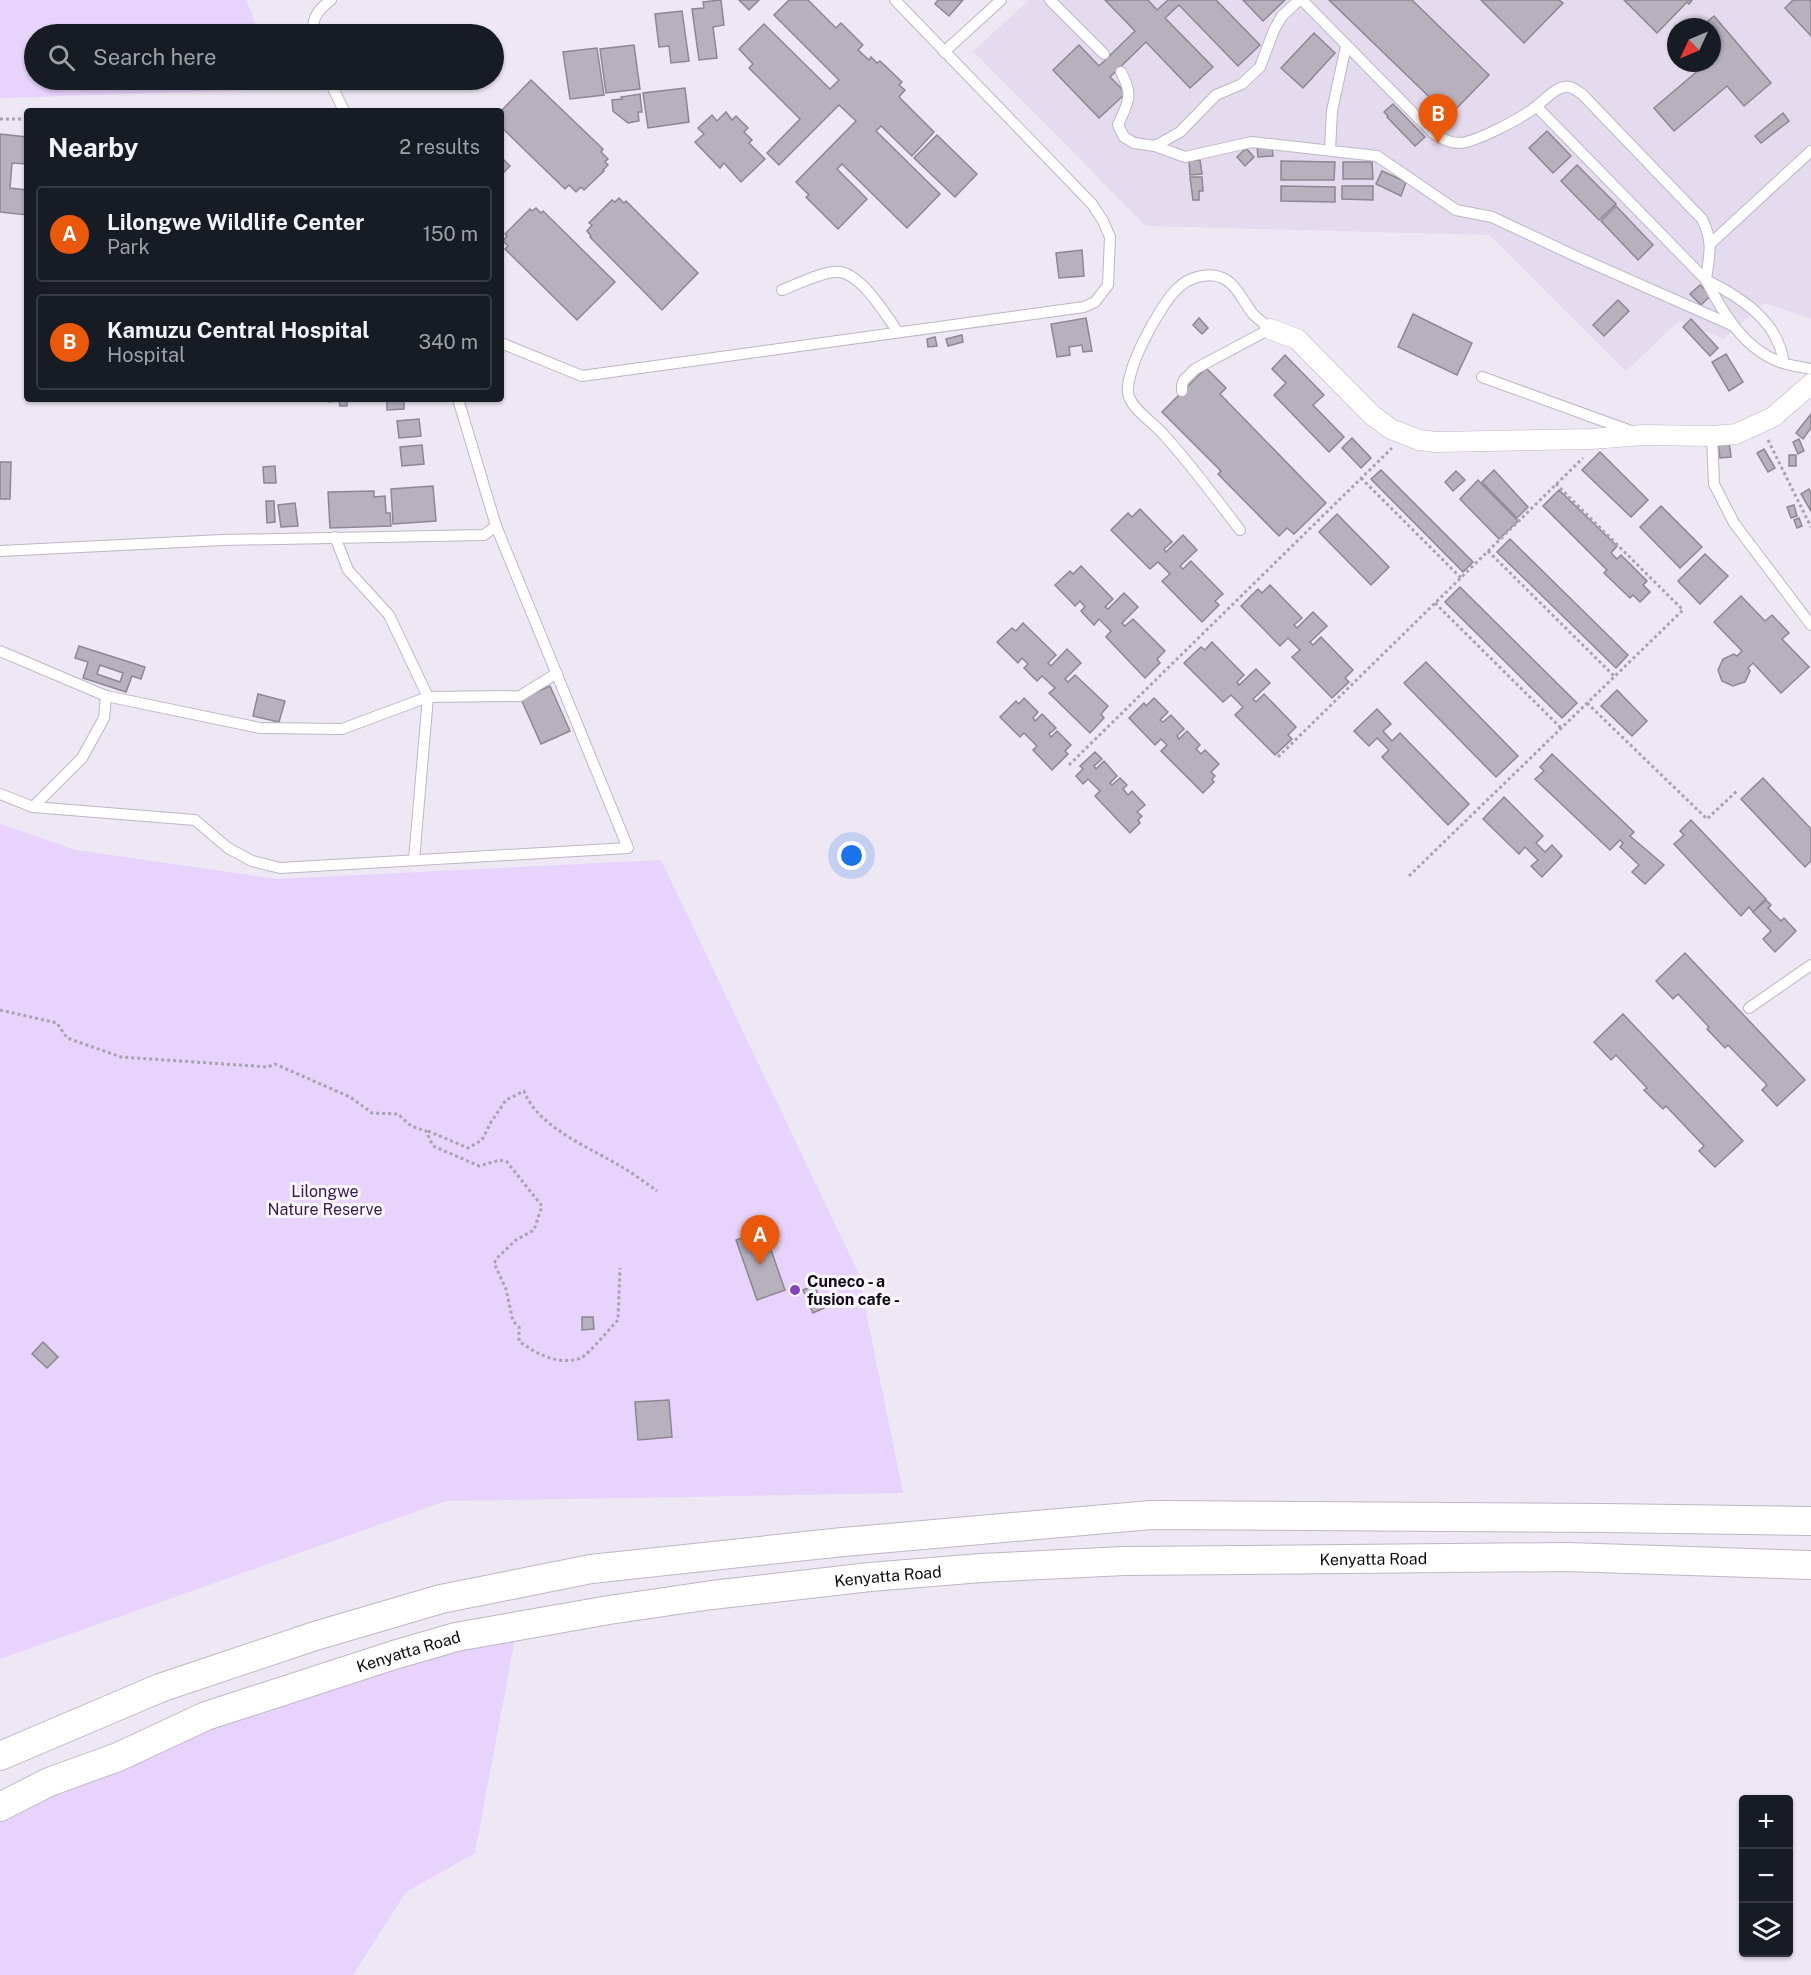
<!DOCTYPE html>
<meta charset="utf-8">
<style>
:root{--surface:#171b24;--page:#20242c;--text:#f1f3f6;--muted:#9ea1a6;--line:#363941;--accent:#ea580c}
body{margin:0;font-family:"Public Sans",sans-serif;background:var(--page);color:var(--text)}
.controls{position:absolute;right:18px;bottom:18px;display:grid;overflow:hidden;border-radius:6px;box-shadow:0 2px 4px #0004}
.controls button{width:54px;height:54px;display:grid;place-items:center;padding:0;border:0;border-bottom:2px solid var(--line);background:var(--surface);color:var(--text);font:30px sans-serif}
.compass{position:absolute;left:1667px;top:18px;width:54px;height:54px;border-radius:50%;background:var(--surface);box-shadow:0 2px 4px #0004;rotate:226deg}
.you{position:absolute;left:852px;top:856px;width:21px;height:21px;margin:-15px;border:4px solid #fff;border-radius:50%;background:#1a73e8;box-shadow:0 0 0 9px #1a73e833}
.badge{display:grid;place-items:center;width:39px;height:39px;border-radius:50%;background:var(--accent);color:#fff;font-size:20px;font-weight:700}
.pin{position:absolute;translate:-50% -50px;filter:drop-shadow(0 2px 3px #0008)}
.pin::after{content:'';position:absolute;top:32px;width:21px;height:18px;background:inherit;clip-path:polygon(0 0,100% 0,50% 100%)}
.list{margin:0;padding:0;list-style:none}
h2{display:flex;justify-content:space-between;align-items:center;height:78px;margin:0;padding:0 24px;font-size:26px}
h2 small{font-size:20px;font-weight:400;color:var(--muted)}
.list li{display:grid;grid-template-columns:39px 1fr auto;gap:18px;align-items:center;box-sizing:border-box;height:96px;margin:0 12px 12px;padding:0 12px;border:2px solid var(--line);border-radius:6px}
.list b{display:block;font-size:22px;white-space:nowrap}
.list p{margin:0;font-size:20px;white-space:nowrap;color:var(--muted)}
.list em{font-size:20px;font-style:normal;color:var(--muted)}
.icon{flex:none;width:33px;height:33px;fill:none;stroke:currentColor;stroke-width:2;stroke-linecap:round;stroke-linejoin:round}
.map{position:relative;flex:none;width:1811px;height:1975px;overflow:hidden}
.search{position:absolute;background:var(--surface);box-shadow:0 2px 4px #0004;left:24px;top:24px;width:480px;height:66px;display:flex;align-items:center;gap:15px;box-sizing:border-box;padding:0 21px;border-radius:33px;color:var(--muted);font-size:22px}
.panel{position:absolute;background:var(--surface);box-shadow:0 2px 4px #0004;left:24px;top:108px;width:480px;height:294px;border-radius:6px}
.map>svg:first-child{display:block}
.built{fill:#e4dbee;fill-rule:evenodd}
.green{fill:#e7d3fb}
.building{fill:#b7b1be;stroke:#8d8792;stroke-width:1.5;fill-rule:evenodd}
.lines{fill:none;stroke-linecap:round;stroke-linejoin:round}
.service-casing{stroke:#bdb7c3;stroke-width:12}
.minor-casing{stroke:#bdb7c3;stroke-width:21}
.secondary-casing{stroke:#bdb7c3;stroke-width:30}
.path{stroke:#a8a3ac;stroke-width:3;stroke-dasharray:3 3;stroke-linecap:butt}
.service{stroke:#fff;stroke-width:10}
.minor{stroke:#fff;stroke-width:20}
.secondary{stroke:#fff;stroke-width:28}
.poi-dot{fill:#8644b8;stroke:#faf6fe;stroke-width:2}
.labels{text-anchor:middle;stroke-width:6;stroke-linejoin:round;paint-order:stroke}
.park-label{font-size:16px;fill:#351a4b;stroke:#faf6fe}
.poi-label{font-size:16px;font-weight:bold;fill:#0d0b0f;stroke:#faf6fe;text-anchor:start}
.street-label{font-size:16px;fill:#0d0b0f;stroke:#faf6fe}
</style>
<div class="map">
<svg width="1811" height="1975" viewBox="0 0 1811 1975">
<rect width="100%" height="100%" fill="#eee8f4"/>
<path class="built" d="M1029,0h782v319l-46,-16 -41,36 -45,-18 -53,50 -137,-136 -343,-9 -173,-175zM1676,27h36v36h-36z"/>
<g class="green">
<polygon points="0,0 246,0 260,34 34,34 34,80 278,80 282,89 0,98"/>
<polygon points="0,824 76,850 277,879 661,860 858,1272 903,1493 446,1501 0,1659"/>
<polygon points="519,1617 475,1853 406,1892 353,1975 0,1975 0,1792 76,1757"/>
</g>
<g class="building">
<polygon points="721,0 724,25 713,27 717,58 699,60 692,9 704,8 703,2"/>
<polygon points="739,0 759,0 749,10"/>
<polygon points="789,0 808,0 836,28 841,23 863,45 858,50 869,60 871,57 877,63 880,61 902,82 899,85 905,90 899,97 934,132 912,156 881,126 876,131 940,194 907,228 842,164 837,169 867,199 838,229 806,197 809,195 796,182 856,121 839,105 779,165 767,153 800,119 749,68 753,64 739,49 764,24 830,89 839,80 774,15"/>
<polygon points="938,0 963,0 949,16 935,4"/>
<polygon points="1105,0 1148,0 1157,10 1168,0 1216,0 1260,45 1238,66 1179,5 1165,18 1213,67 1190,88 1146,42 1110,77 1126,93 1099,118 1053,70 1079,45 1099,66 1135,31"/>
<polygon points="1243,0 1285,0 1263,21"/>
<polygon points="1329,0 1412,0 1489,75 1449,116"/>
<polygon points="1481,0 1559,0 1563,3 1524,43"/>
<polygon points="1624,0 1692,0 1689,4 1687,2 1657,33"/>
<polygon points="1793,0 1811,0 1811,36 1785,8"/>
<polygon points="682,11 689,61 671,63 669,46 659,47 655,14"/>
<polygon points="1714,16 1771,83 1744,106 1727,86 1674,131 1654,108 1707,63 1712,63 1712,27 1701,27"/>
<polygon points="1314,33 1335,53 1303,88 1281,68"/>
<polygon points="634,45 640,89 606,93 600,49"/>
<polygon points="597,48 604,95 570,99 563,52"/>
<polygon points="531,80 603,149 601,152 608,159 605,162 608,165 603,170 604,171 584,190 581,187 576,192 569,185 565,189 501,127 501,111"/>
<polygon points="685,88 689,122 648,128 643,93"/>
<polygon points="640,94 642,112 638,112 639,121 628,123 613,111 612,100 622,99 621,97"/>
<polygon points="1393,104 1425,137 1415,146 1387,117 1388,116 1384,112"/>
<polygon points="726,112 732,120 736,116 748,128 744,132 752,140 749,143 765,159 741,182 724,163 720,168 695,142 704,134 698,128 712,115 717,121"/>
<polygon points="1783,113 1789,121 1761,143 1755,136"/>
<polygon points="1547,131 1571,156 1553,173 1529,148"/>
<polygon points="0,134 27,137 27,164 12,163 10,188 27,190 27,215 0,212"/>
<polygon points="937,135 977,174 955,197 914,158"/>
<polygon points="1272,146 1273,156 1258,157 1257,147"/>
<polygon points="1246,148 1254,157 1245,166 1237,157"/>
<polygon points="501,157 510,166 501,175"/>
<polygon points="1189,160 1200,160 1202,174 1190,175"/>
<polygon points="1281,161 1335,162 1334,180 1281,180"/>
<polygon points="1343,162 1372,162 1373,179 1343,179"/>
<polygon points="1577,165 1616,204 1599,220 1561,181"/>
<polygon points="1382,171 1406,182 1401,196 1376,184"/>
<polygon points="1190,177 1202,177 1203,191 1199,191 1199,200 1193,200"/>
<polygon points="1281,186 1335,187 1335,202 1281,201"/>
<polygon points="1342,186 1373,186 1373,200 1342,199"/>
<polygon points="619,198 624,203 626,201 698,273 662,310 590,237 591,236 587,231 592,225 589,223 612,200 615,202"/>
<polygon points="1616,206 1653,245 1638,260 1601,221"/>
<polygon points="536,208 541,213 543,211 615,282 577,320 505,249 508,246 503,241 507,236 505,234 530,209 532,211"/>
<polygon points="1082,250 1084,276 1059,278 1056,253"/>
<polygon points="1700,285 1711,295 1701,305 1690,294"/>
<polygon points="1618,300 1629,311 1604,336 1593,325"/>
<polygon points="1413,314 1472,343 1457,375 1398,347"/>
<polygon points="1086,318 1092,351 1083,352 1082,345 1069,347 1070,355 1057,357 1051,324"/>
<polygon points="1199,318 1208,328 1202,334 1193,325"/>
<polygon points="1691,319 1718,348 1710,356 1683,327"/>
<polygon points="962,335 963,342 948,346 946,339"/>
<polygon points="935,337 937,346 928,347 927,339"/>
<polygon points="1726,354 1743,382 1729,391 1712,362"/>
<polygon points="1285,355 1324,395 1313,405 1344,437 1329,452 1274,395 1286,383 1272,369"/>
<polygon points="1206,368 1226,388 1220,394 1326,503 1294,534 1287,528 1279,536 1218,474 1221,471 1162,412"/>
<polygon points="329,399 347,399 347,406 340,406 339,401 329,402"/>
<polygon points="387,399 404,399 404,409 387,410"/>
<polygon points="1811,414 1811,428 1803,439 1796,433"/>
<polygon points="419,419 421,436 399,438 397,421"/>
<polygon points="1352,438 1371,458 1361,468 1342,448"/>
<polygon points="1799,439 1804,451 1798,454 1793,442"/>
<polygon points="1729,441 1731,457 1720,458 1718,442"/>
<polygon points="422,445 424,464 402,466 400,447"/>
<polygon points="1764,449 1775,468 1768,472 1757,453"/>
<polygon points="1600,452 1648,500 1631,517 1582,470"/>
<rect x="1789" y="455" width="7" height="11"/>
<polygon points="0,462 11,462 10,499 0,499"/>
<polygon points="275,466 276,483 264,483 263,467"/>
<polygon points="1381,470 1473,562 1463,572 1371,479"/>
<polygon points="1494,470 1528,507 1517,518 1482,482"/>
<polygon points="1456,471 1465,480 1453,491 1445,482"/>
<polygon points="1478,480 1518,521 1499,539 1460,499"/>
<polygon points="433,486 436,521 393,524 391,489"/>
<polygon points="1809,489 1811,493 1811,511 1801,494"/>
<polygon points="1559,490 1617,546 1611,553 1617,559 1621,555 1647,581 1643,585 1650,592 1640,602 1633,595 1630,598 1604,573 1607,570 1543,506"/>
<polygon points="374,491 374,497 385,496 386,513 390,513 391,526 330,528 328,492"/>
<polygon points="266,501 274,501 275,522 267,523"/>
<polygon points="295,503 298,526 281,527 278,505"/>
<polygon points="1794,505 1797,516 1791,518 1787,507"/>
<polygon points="1661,506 1702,547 1680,568 1640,527"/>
<polygon points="1140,509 1172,542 1164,549 1166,552 1183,535 1197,550 1180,566 1183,569 1191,561 1223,594 1215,601 1219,605 1202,622 1162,581 1170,574 1158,562 1150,569 1111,530 1128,513 1132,517"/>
<polygon points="1337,514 1389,567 1371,585 1319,532"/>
<polygon points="1799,518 1802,526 1797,528 1794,520"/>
<polygon points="1510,539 1628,655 1616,668 1497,552"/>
<polygon points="1705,554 1728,576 1700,604 1678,581"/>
<polygon points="1081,566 1113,599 1105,607 1108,609 1124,593 1138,607 1122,623 1125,626 1133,619 1165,651 1157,659 1160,663 1145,678 1106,637 1111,631 1099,619 1094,625 1081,611 1085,607 1080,601 1075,606 1055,585 1070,571 1073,574"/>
<polygon points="1270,585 1302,618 1294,625 1297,628 1313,612 1327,626 1310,642 1313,645 1321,637 1353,670 1345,678 1349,682 1332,698 1292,657 1300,650 1288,638 1280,646 1241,606 1258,589 1262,593"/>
<polygon points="1460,587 1577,703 1562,718 1445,602"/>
<polygon points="1741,596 1765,621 1772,615 1789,633 1782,639 1809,667 1781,693 1753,663 1748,668 1750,671 1745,682 1733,686 1722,681 1718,670 1723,659 1734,654 1737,656 1742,651 1714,622"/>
<polygon points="1023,623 1056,655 1048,663 1051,666 1067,649 1081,663 1065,679 1068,682 1075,675 1108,706 1101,714 1104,718 1090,733 1049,693 1055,688 1042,676 1037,681 1024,668 1028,664 1022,658 1018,663 997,642 1012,628 1016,631"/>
<polygon points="1212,642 1244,675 1237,682 1239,685 1256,669 1270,683 1253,699 1256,702 1264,694 1296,727 1288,735 1292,739 1275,755 1235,715 1243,707 1231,695 1223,702 1184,663 1201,647 1205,650"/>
<path d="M79,646l66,21 -4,12 -9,-3 -6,16 -43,-14 5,-16 -13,-4zM100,665l23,8 -3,9 -23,-8z"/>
<polygon points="1426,662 1518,756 1496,777 1404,683"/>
<polygon points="550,686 570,731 541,744 521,699"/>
<polygon points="1617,690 1647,721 1632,736 1601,706"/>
<polygon points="258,694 285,701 279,722 253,716"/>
<polygon points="1024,698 1038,712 1033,718 1035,721 1042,714 1056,728 1049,734 1051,737 1057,731 1071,745 1065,751 1068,754 1052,770 1033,750 1037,746 1024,733 1020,737 1000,717 1016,701 1019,704"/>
<polygon points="1154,698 1168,712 1160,720 1163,722 1171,715 1184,729 1177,736 1179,739 1187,731 1200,745 1196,749 1201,754 1205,750 1219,764 1211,772 1215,776 1212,779 1214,782 1203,793 1161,751 1167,745 1161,739 1155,745 1129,718 1144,703 1146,706"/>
<polygon points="1377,709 1391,724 1383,731 1392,741 1400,733 1469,804 1448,825 1382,757 1389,750 1377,738 1369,746 1354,731"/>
<polygon points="1095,752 1102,759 1094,766 1096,769 1104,761 1117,776 1110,783 1112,785 1120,778 1127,785 1123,789 1128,795 1132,791 1145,805 1137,812 1142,816 1138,820 1140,823 1130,833 1095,796 1100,791 1088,779 1083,784 1076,776 1083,769 1080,766"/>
<polygon points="1552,754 1634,832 1630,836 1664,865 1645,884 1632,872 1639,865 1620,847 1623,843 1620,840 1610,850 1535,779 1544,771 1540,767"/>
<polygon points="1763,778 1811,829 1811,861 1805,867 1741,799"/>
<polygon points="1504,797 1543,836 1536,843 1545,852 1552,845 1562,856 1542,877 1531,866 1538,860 1525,847 1519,854 1483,819"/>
<polygon points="1691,820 1766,899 1753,912 1749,907 1741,916 1674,844 1684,835 1680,831"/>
<polygon points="1766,900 1771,905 1768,908 1781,921 1784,918 1796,931 1775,952 1763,939 1771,931 1753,912"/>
<polygon points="1685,953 1805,1080 1777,1106 1762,1090 1767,1085 1728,1045 1725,1048 1707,1029 1709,1027 1678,994 1673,999 1656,981"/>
<polygon points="1623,1014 1743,1141 1715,1167 1699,1151 1704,1146 1666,1106 1663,1109 1644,1090 1647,1088 1616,1055 1611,1060 1594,1042"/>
<polygon points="764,1230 785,1290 757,1300 736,1240"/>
<polygon points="814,1285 824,1308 813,1313 803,1290"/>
<polygon points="582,1317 593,1317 594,1329 582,1330"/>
<polygon points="43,1342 58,1357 47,1368 32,1354"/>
<polygon points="669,1400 672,1437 638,1440 635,1402"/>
</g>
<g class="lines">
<g class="service-casing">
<g id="service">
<polyline points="1050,0 1104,54"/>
<path d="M1302,0l131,133c8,5 16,10 26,10 16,0 67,-27 79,-38 9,-7 19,-20 32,-18 3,1 9,5 12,7l120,125c12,24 7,35 4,61"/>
<path d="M313,34c-1,-17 5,-24 18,-34"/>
<polyline points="944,52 1001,0"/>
<path d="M1121,72c13,24 7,30 -3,53l6,12 10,6 21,3 30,11 67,-15 125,14 79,54 36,7 81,38 161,71"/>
<polyline points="329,80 344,111"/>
<path d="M1537,107l169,173c17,33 39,71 77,83 9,3 19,4 28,6"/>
<polyline points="1155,146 1180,132 1216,95 1242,84 1260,67 1274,30 1282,16 1299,0"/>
<polyline points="1330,150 1332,111 1346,46"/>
<polyline points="1710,244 1811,151"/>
<path d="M1706,280c27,13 62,34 73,65 3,5 3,12 5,18"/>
<path d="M782,290c14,-5 43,-20 58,-18 22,3 46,43 58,60"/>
<polyline points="501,343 582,376 1084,307 1095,302 1108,285 1110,237 1103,221 1092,204 895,0"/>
<polyline points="1482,377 1631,431"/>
<path d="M1182,391v-6l2,-5 11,-11 75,-40c-5,-5 -12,-10 -17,-15 -10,-12 -17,-32 -33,-37 -13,-5 -32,1 -42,11 -17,15 -57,87 -49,109 6,15 24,25 34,37 28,30 52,64 77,96"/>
<polyline points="1712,436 1714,484 1734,523 1811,625"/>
<polyline points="335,537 348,570 389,615 428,697 414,860"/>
<polyline points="0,551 222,540 484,535 496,526 458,399"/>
<polyline points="0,651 106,696 260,728 342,729 428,697 520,696 557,673"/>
<polyline points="0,794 33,807 195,820 228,848 252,861 280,868 628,848 496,526"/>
<polyline points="33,807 82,758 104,718 106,696"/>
<polyline points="1749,1008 1811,965"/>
</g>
</g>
<g class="minor-casing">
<polyline id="minor" points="1270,329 1297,339 1372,415 1391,429 1419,440 1436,442 1591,439 1643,435 1712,436 1736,434 1773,417 1811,384"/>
</g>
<g class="secondary-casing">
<g id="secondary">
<polyline points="0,1756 160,1688 315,1636 441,1599 591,1569 843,1542 1151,1515 1604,1518 1811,1521"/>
<path id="s1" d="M0,1807l49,-25 69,-25 88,-41 188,-61 62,-18 153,-27 103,-15 158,-18 111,-9 143,-7 443,-4 244,8"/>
</g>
</g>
<g class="path">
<polyline points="0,119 27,119"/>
<polyline points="1768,440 1811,527"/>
<polyline points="1361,478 1461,578"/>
<polyline points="1488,551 1614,676"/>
<polyline points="1435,603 1561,728"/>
<polyline points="1587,703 1707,819 1738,790"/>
<polyline points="1278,757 1583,458"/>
<polyline points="1069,765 1392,448"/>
<polyline points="1409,876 1683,610 1556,484"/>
<path d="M0,1010l57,13 10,15 54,19 147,10 7,-3 75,33 22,16 26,1 13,12 15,5 7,15 46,20 21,-6 7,2 35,44 -8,24 -18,10 -17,16 -5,7 12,26 7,32 6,6v14c17,13 40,25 62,17 8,-4 29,-30 37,-38l2,-52"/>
<path d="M428,1131l40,17 14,-8 9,-18 15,-22 18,-9c14,37 67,57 98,76 12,7 24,16 35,24"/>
</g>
<use href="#service" class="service"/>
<use href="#minor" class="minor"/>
<use href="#secondary" class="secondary"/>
</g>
<circle class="poi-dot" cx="795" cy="1290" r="6"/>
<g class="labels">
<g class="park-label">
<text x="325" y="1197">Lilongwe<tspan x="325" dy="18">Nature Reserve</tspan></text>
</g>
<g class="poi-label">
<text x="807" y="1287">Cuneco - a<tspan x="807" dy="18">fusion cafe -</tspan></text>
</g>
<g class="street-label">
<text dy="6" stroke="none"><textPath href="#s1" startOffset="1410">Kenyatta Road</textPath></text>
<text dy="6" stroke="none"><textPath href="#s1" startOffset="924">Kenyatta Road</textPath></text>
<text dy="6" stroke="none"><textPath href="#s1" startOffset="438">Kenyatta Road</textPath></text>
</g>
</g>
</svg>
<div class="controls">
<button>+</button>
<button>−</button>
<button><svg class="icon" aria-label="layers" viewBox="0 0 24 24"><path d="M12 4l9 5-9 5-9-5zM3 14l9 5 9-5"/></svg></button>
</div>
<svg class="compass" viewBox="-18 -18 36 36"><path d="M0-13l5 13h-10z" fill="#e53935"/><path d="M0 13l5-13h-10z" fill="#9ea1a6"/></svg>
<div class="you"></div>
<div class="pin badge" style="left:760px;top:1265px">A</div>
<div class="pin badge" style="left:1438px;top:144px">B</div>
<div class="search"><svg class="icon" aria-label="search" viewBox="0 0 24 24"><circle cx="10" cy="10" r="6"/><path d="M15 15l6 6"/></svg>Search here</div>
<section class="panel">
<h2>Nearby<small>2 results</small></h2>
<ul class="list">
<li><span class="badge">A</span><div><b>Lilongwe Wildlife Center</b><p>Park</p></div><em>150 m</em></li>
<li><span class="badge">B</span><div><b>Kamuzu Central Hospital</b><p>Hospital</p></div><em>340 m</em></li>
</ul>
</section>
</div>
